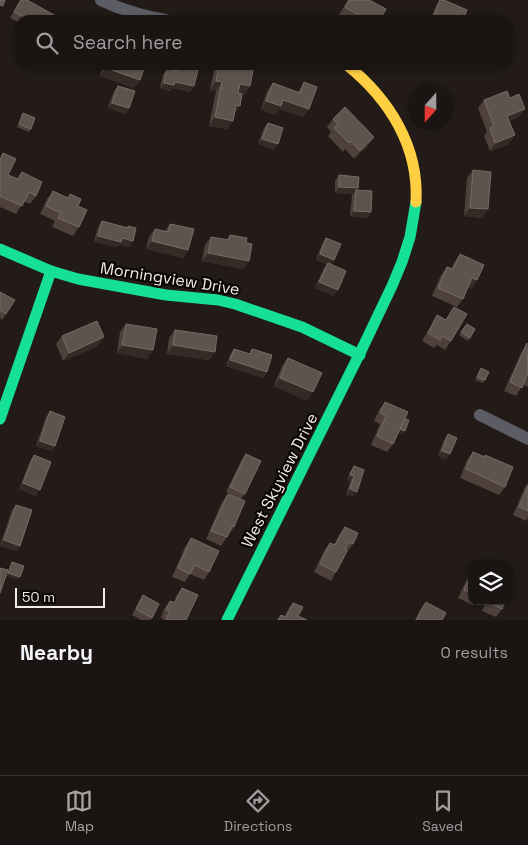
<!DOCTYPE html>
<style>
:root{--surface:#1a1412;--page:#231d1b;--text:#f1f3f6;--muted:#9f9e9f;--line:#383332;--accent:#aaa39f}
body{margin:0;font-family:"Space Grotesk",sans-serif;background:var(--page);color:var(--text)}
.controls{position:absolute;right:15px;bottom:15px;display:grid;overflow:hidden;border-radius:10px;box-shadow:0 1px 4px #0004}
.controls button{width:45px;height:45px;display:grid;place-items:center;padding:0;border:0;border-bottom:1px solid var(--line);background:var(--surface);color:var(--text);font:25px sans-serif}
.compass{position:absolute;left:408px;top:85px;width:45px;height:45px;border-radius:50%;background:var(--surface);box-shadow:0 1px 4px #0004;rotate:201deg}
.scale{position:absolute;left:15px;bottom:12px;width:90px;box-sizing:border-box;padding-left:5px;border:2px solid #f4ece8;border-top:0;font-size:14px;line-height:18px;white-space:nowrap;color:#f4ece8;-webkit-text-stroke:4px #0b0605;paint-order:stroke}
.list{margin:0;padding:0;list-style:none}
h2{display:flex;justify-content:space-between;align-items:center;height:65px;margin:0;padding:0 20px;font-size:21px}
h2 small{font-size:16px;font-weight:400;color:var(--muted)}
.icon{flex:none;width:28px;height:28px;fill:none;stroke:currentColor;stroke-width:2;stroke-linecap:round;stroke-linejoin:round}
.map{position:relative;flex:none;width:528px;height:620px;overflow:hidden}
.search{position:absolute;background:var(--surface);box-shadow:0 1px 4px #0004;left:15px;right:15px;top:15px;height:55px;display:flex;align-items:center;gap:12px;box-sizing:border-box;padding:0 18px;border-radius:15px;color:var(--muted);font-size:19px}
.sheet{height:155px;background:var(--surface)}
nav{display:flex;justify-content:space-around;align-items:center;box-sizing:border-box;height:70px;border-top:1px solid var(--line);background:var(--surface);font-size:14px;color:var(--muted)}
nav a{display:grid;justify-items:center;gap:2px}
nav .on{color:var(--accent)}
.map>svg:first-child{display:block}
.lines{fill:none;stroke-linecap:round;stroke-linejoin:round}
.street{stroke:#5c5c64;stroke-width:12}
.fast{stroke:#16e098;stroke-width:11}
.slow{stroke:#ffcf43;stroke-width:11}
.wall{fill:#4e413c}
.shaded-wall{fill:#352a26}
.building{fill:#5f534e;stroke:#776b66}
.labels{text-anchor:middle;stroke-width:4.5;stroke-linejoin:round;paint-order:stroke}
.street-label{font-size:16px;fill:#f4ece8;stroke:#0b0605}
</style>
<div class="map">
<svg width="528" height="620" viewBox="0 0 528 620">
<rect width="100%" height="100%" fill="#221b18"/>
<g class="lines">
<g class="street">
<path d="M101,0c21,10 42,16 64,20"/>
<polyline points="480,415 528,439"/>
</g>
<g class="fast">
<polyline points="0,249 51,271 78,279 166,295 218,300 235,304 302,327 360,355"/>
<polyline points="0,419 51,271"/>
<polyline points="227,620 361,351 392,286 402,262 410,237 416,202"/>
</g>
<path class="slow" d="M347,65c42,34 72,81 69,137"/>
</g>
<g class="wall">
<polygon points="20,0 27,0 54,20 20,20 20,23 10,18"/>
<polygon points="348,0 369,0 380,20 347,20 339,15"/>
<polygon points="440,0 463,20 430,20 437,4"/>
<polygon points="104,65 145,65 140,80 134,88 100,76"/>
<polygon points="177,65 195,65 190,92 172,88 170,91 160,88 163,75 167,69 176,71"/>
<polygon points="218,65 229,65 250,86 244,95 242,94 240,106 235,113 233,121 227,129 209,126 216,91 210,90 214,71"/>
<polygon points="304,82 309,109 303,117 279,109 275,115 261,110 267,91 273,83 298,92"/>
<polygon points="118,86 129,108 125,114 108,108 114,91"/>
<polygon points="484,100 519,117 509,121 509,144 490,151 484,136 487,132 478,108"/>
<polygon points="23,113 31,129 29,132 17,127"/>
<polygon points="333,119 374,137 368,146 354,159 345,149 343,152 328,136 331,132 327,127"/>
<polygon points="268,123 274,150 258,144 264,128"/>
<polygon points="3,153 8,175 17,179 22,172 36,196 30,204 24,201 16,214 0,207 0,158"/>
<polygon points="473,170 483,218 464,216 467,178"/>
<polygon points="339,175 357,190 371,212 367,218 350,216 352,195 353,194 335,193 335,181"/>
<polygon points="53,191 68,198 70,194 78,206 79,227 73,236 52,227 55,221 40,214 47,199"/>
<polygon points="102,221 127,228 128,226 133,241 129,247 120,244 117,247 94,242 98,227"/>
<polygon points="170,224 188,250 183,258 146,249 149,237 155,229 165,231"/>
<polygon points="230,235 243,269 202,261 205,245 211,237 226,240"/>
<polygon points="326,238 334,260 331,264 334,296 315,288 324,268 327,264 316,260 322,244"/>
<polygon points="460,254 477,280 472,289 468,287 463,299 457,307 432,296 441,275 447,267 451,269 454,263"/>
<polygon points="0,292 6,314 2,320 0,318"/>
<polygon points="454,307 451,341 445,350 437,345 434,348 422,341 432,324 437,315 446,320"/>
<polygon points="126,324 153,350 147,359 117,353 120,332"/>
<polygon points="467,324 475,329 468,341 459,335"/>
<polygon points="175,330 215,352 209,360 167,354 169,338"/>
<polygon points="62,336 98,346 63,361 56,344"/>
<polygon points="527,343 528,387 523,384 516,396 504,391 522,351"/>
<polygon points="234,349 249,354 252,349 267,372 263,378 226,366 230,355"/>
<polygon points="288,358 307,401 274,386 282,366"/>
<polygon points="481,368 485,380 483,383 475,380"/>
<polygon points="385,402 405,419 403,434 398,432 393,444 387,452 371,445 380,424 374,421 379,410"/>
<polygon points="50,411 55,446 51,451 36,446 46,417"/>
<polygon points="448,434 446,460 438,456 444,440"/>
<polygon points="473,452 484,457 485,455 505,487 499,495 460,478 467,460"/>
<polygon points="246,454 245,494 241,499 226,492 242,459"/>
<polygon points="34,455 36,496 19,489 30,461"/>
<polygon points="354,466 364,470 353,497 346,495 350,482 347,480 350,472"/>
<polygon points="528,483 528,517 526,521 513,515 525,487"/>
<polygon points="228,494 234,527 221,546 206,539 222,502"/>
<polygon points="16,505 20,546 16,551 0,546 0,545 12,510"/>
<polygon points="345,527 353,544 347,552 336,572 331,581 314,572 324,551 330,543 334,545 339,535"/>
<polygon points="191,538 209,572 204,580 190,574 185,582 172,577 185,547"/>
<polygon points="472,571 472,601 476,601 473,605 458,598 469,575"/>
<polygon points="182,588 186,620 164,620 161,618 164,609 170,601 174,602 176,596"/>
<polygon points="143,595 152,618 150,620 141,620 132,615"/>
<polygon points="477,601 505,601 502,609 496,617 482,611 485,605"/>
<polygon points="426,602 442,620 415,620 420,610"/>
<polygon points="293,603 298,616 307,620 277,620 281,615 285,616 287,611"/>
</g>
<g class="shaded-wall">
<polygon points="106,68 140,80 134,88 100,76"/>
<polygon points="216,81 222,82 216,91 210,90"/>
<polygon points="175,82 194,86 190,92 172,88 170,91 160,88 164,83"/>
<polygon points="240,84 250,86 244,95 234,93"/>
<polygon points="283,100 309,109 303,117 279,109 275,115 261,110 266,101"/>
<polygon points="112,103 129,108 125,114 108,108"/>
<polygon points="236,105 240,106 234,114"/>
<polygon points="525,109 519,117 501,124 507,116"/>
<polygon points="215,117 233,121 227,129 209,126"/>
<polygon points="515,135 509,144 490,151 495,143"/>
<polygon points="374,137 368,146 354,159 360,151"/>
<polygon points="262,139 278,144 274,150 258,144"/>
<polygon points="339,187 358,188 356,192 356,190 353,194 335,193"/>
<polygon points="470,208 488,209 483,218 464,216"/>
<polygon points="354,211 371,212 367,218 350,216"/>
<polygon points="98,236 122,238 133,241 129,247 120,244 117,247 94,242"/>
<polygon points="152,241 188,250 183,258 146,249"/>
<polygon points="208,253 249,261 243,269 202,261"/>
<polygon points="320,254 334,260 330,266 316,260"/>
<polygon points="472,278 477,280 472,289 466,286"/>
<polygon points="319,282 338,290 334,296 315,288"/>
<polygon points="104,337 98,346 63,361 69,353"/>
<polygon points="122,345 153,350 147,359 117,353"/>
<polygon points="173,345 215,352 209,360 167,354"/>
<polygon points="230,360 267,372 263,378 226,366"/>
<polygon points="280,378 313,392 307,401 274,386"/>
<polygon points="400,429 405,431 403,434 398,432"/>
<polygon points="40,441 55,446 51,451 36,446"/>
<polygon points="442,451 450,454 446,460 438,456"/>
<polygon points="350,475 354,476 350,482 347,480"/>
<polygon points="23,483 40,490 36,496 19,489"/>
<polygon points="350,489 357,492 353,497 346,495"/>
<polygon points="4,540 20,546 16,551 0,546"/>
<polygon points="8,573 20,577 18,580 6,576"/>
</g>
<g class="building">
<polygon points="0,0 5,0 3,6 0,5"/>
<polygon points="21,0 27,0 56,16 54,20 30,20 14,12"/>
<polygon points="349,0 369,0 386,9 380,20 367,20 345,7"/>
<polygon points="440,0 444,0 467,10 463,20 459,20 452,17 450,20 438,20 433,18"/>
<polygon points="107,65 145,65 140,80 106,68"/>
<polygon points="180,65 195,65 199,66 194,86 175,82 174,85 164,83 167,69 178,71"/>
<polygon points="219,65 229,65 253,70 250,86 240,84 238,93 242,94 240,106 236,105 233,121 215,117 222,82 216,81"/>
<polygon points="304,82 317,87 309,109 283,100 281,106 266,101 273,83 300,93"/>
<polygon points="118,86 135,91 129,108 112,103"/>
<polygon points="507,91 510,98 519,94 525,109 507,116 515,135 495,143 490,128 494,126 484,100"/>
<polygon points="345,107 374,137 360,151 351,141 349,143 334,128 338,124 333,119"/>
<polygon points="23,113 35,118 31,129 19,124"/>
<polygon points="268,123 283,128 278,144 262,139"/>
<polygon points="3,153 16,159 8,175 18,179 22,172 42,182 36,196 29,192 22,206 0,196 0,160"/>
<polygon points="473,170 491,172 488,209 470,208"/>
<polygon points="339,175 359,177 358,188 339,187"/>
<polygon points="356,190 372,191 371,212 354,211"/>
<polygon points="53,191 68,198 70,194 81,199 78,206 87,210 79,227 58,218 61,213 46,206"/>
<polygon points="102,221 128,228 128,226 136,228 133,241 122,238 121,242 98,236"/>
<polygon points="170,224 194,229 188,250 152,241 155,229 168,232"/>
<polygon points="230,235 247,238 246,243 252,244 249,261 208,253 211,237 229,240"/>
<polygon points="326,238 341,244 334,260 320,254"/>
<polygon points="460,254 484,265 477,280 472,278 463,299 438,288 447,267 453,269"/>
<polygon points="328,263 346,271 338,290 319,282"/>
<polygon points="0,292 15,300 6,314 0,310"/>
<polygon points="454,307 467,314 451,341 442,336 440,340 428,333 437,315 446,320"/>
<polygon points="97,321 104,337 69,353 62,336"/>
<polygon points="126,324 157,329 153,350 122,345"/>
<polygon points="467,324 475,329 470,338 461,332"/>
<polygon points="175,330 217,336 215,352 173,345"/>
<polygon points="527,343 528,376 527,375 522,388 510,382"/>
<polygon points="234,349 250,354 252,349 272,355 267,372 230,360"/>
<polygon points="288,358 322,373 313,392 280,378"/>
<polygon points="481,368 489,372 485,380 477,377"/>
<polygon points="385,402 408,412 393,444 377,436 386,416 380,413"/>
<polygon points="50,411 65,417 55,446 40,441"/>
<polygon points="405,419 409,420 405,431 400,429"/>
<polygon points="448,434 457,438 450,454 442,451"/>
<polygon points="473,452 485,457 485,455 513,467 505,487 466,469"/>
<polygon points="246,454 261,461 245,494 230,487"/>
<polygon points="34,455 51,462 40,490 23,483"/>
<polygon points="354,466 364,470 357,492 350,489 354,476 350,475"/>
<polygon points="528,486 528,511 519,507"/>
<polygon points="228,494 245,501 234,527 232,526 227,537 211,531"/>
<polygon points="16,505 32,510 20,546 4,540"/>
<polygon points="345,527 358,533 353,544 349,542 345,549 347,551 336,572 320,564 330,543 335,545"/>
<polygon points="191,538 219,551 209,572 195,565 190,574 178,568"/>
<polygon points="12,562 24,566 20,577 8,573"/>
<polygon points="0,568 8,570 0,593"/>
<polygon points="472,573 472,593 464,590"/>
<polygon points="509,582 513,584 509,592"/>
<polygon points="182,588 198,595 186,620 168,620 166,619 170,611 166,610 170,601 175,603"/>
<polygon points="143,595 159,604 152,618 136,609"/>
<polygon points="489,601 505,601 502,609 488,602"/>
<polygon points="426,602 446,613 442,620 416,620"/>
<polygon points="293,603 303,607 298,616 307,620 278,620 281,615 286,617"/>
</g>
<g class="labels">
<g class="street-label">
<text transform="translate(170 278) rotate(9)" y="6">Morningview Drive</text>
<text transform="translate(279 480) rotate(-63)" y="6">West Skyview Drive</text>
</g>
</g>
</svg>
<div class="controls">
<button><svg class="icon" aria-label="layers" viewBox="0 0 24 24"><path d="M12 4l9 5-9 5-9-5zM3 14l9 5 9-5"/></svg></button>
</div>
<svg class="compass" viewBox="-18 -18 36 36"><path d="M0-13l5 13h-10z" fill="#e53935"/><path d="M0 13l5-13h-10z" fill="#9f9e9f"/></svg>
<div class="scale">50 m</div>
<div class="search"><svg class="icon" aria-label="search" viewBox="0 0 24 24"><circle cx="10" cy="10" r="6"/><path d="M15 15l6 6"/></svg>Search here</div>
</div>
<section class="sheet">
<h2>Nearby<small>0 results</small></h2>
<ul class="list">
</ul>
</section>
<nav>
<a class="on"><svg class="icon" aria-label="map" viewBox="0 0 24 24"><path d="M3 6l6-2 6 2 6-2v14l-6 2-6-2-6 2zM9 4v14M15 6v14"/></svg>Map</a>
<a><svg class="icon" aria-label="directions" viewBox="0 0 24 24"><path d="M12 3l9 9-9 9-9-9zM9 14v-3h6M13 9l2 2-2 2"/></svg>Directions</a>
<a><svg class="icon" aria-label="saved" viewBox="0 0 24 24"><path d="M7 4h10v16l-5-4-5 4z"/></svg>Saved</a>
</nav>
